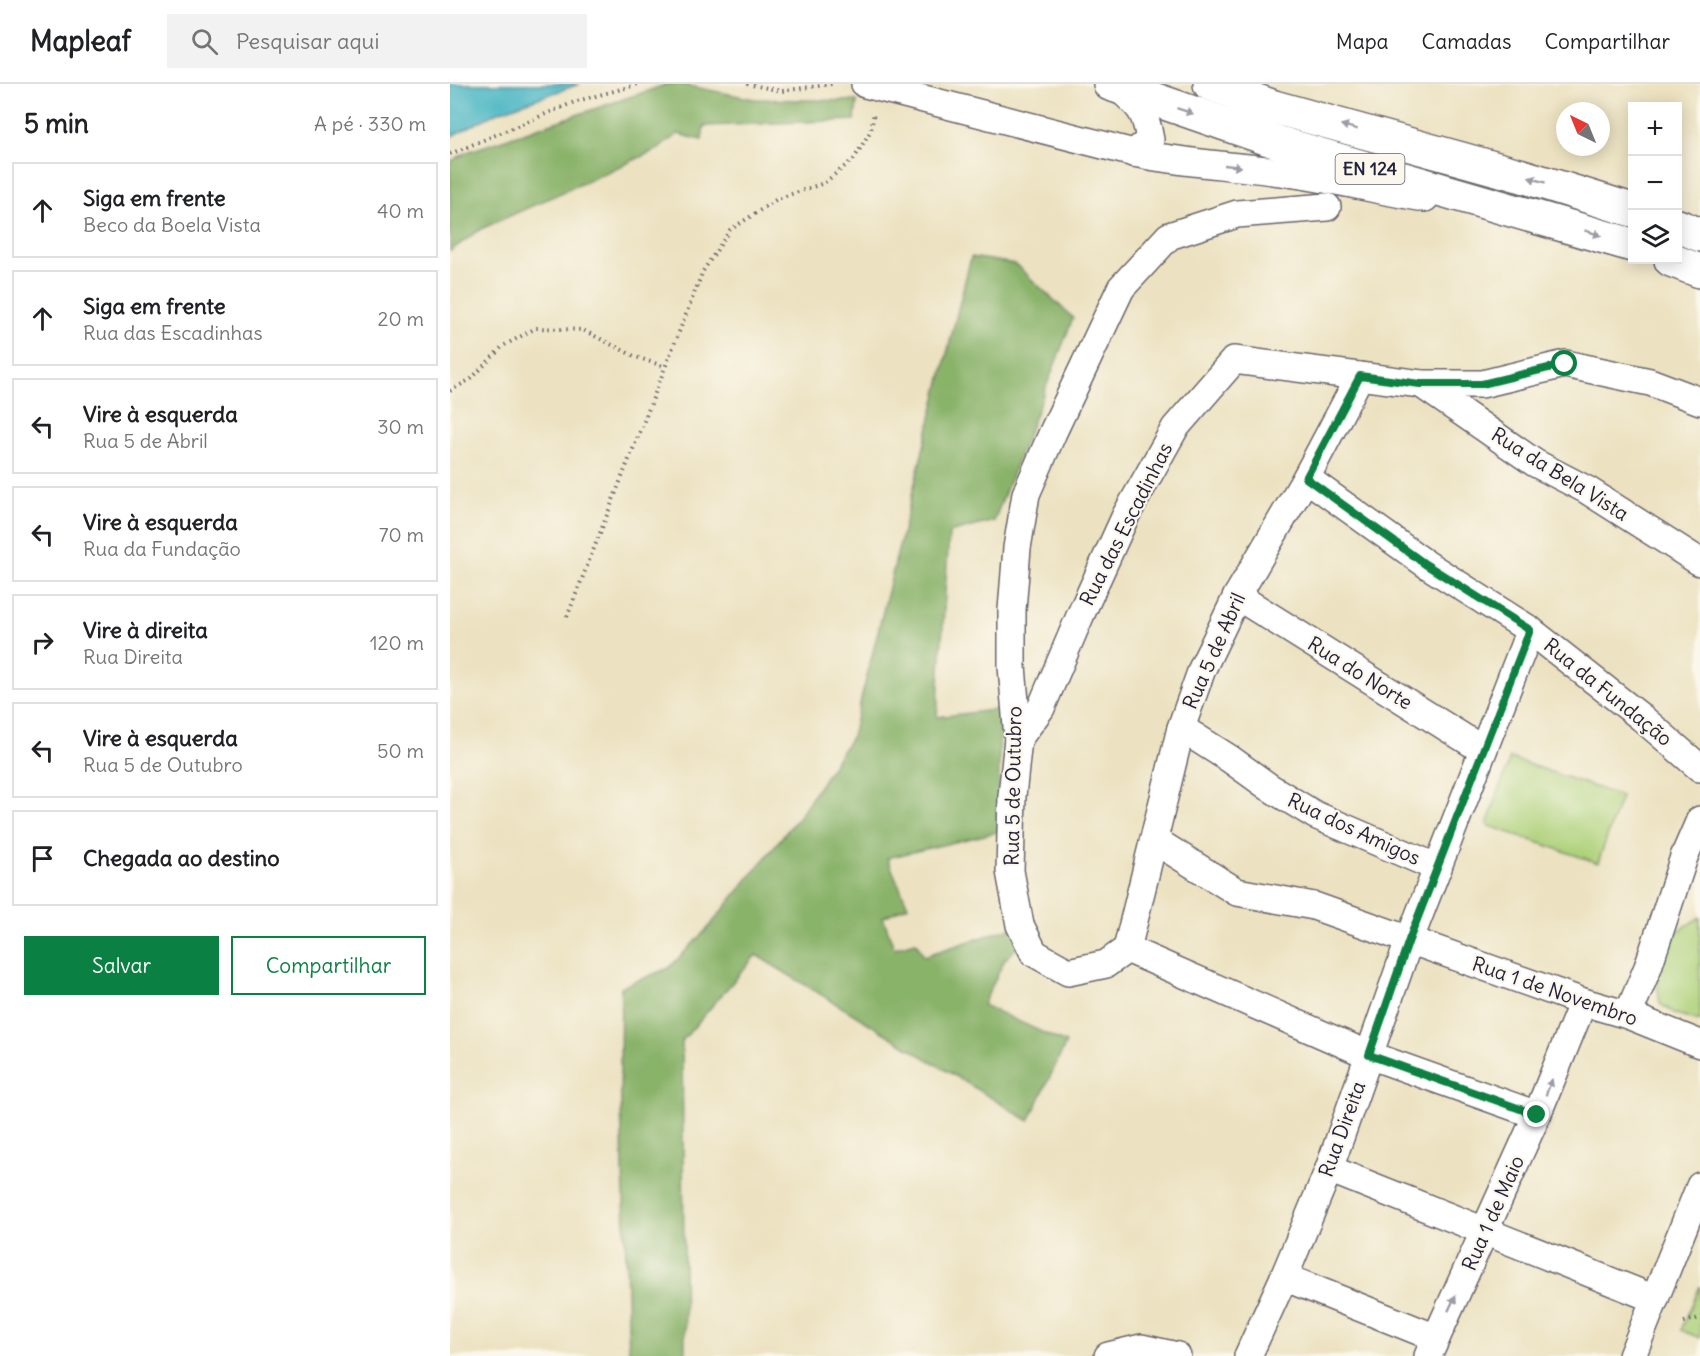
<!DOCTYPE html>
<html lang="pt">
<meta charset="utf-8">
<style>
:root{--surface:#fff;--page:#f2f2f2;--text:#202124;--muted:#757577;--line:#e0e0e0;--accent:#0b8043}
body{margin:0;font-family:Delius,sans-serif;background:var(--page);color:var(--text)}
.controls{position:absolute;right:18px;top:18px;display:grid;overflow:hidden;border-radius:0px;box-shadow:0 3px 15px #0003}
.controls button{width:54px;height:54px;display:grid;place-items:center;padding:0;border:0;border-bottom:2px solid var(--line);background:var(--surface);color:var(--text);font:30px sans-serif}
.compass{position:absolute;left:1106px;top:18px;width:54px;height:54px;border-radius:50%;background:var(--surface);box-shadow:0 3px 15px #0003;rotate:317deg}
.stop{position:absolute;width:18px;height:18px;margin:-14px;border:4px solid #0b8043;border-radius:50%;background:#fff}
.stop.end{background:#0b8043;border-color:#fff;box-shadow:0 2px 6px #0008}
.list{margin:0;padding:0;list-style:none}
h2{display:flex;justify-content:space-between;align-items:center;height:78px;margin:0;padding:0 24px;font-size:26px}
h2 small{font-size:20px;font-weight:400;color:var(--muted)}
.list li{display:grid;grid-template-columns:39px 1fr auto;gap:18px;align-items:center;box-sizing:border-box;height:96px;margin:0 12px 12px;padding:0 12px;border:2px solid var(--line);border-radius:0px}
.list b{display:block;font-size:22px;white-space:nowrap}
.list p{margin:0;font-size:20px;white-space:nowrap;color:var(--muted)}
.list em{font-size:20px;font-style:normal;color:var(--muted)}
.actions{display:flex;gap:12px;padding:18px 24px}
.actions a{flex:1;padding:14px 0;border:2px solid var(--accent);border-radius:0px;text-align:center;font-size:21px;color:var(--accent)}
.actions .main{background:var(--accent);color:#fff}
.icon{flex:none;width:33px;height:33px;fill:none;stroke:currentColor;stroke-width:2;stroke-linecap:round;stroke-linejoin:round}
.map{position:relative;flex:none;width:1250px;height:1272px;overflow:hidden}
header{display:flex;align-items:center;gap:36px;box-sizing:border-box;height:84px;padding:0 30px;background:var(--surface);border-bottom:2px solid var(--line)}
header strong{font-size:28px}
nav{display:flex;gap:33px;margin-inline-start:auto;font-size:21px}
.search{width:420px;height:54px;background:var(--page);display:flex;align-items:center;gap:15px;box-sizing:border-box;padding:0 21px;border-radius:0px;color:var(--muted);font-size:22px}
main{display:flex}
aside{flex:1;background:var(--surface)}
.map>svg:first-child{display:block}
.green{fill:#aed17a;stroke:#687a5a;stroke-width:1.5}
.forest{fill:#8ab36a;stroke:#566a52;stroke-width:1.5}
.water{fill:#49b6c3;stroke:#366c7f;stroke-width:1.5}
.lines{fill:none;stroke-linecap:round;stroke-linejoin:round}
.minor-casing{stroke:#69656a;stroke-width:30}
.major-casing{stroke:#69656a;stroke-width:36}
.path{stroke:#69656a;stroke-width:4;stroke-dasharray:1.5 4.5;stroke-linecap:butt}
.minor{stroke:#fff;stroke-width:27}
.major{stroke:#fff;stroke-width:33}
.oneway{fill:#9c9ca7}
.route{stroke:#0b8043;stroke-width:8}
.labels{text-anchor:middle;stroke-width:4.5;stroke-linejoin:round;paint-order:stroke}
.shield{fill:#fbf7ec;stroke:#636270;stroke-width:1.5}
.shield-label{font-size:18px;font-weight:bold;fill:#22223b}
.street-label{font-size:20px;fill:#22223b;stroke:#fbf7ec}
</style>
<header>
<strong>Mapleaf</strong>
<div class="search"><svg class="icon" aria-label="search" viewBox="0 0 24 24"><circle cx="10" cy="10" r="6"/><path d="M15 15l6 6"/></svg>Pesquisar aqui</div>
<nav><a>Mapa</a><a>Camadas</a><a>Compartilhar</a></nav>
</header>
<main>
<aside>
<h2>5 min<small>A pé · 330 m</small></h2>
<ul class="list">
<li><svg class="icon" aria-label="ahead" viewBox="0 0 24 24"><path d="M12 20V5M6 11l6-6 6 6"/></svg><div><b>Siga em frente</b><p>Beco da Boela Vista</p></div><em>40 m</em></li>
<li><svg class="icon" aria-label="ahead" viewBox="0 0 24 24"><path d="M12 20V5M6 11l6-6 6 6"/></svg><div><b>Siga em frente</b><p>Rua das Escadinhas</p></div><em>20 m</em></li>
<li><svg class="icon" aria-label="left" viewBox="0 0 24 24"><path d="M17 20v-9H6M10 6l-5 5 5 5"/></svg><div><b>Vire à esquerda</b><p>Rua 5 de Abril</p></div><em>30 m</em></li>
<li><svg class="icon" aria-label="left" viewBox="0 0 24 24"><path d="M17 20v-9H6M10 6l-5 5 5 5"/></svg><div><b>Vire à esquerda</b><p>Rua da Fundação</p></div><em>70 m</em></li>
<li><svg class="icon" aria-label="right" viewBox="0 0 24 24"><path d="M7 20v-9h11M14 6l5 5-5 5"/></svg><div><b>Vire à direita</b><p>Rua Direita</p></div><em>120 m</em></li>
<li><svg class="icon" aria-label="left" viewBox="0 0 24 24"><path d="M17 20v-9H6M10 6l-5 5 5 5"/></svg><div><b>Vire à esquerda</b><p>Rua 5 de Outubro</p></div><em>50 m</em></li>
<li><svg class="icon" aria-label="arrive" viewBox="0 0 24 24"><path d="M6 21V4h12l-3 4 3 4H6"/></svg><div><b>Chegada ao destino</b></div></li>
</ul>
<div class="actions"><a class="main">Salvar</a><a>Compartilhar</a></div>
</aside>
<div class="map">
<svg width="1250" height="1272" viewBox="0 0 1250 1272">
<rect width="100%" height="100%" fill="#fbf7ec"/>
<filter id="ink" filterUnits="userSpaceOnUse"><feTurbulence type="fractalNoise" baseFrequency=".0167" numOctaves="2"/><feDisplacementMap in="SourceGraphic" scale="12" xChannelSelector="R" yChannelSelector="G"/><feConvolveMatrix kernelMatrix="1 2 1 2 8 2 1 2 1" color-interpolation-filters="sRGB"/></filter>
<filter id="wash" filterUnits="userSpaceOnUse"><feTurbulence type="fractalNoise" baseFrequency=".008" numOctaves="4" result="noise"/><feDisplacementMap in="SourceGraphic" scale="24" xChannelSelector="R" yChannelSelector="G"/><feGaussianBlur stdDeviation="1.35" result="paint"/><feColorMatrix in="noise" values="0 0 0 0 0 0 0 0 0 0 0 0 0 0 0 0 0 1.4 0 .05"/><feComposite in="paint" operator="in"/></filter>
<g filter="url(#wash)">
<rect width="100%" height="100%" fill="#ece2c1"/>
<g class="green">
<polygon points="1060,674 1171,712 1148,779 1037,741"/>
<polygon points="1250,833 1250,937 1226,930 1210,920 1206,888 1220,852"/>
<polygon points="1250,1202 1250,1254 1231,1246"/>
</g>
<g class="forest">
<polygon points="218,0 229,0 304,15 407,17 405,36 254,42 252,56 228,50 206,66 31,145 0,167 0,78 17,68"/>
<polygon points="521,173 565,180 623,234 544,437 499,449 487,633 550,625 548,748 437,774 458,822 433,833 444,864 466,858 474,872 570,841 570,861 555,875 533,921 616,959 579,1037 306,871 232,957 235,1272 179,1272 170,989 171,903 219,884 259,843 350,731 402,652"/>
</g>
<polygon class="water" points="0,0 130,0 48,28 0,53"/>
</g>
<g filter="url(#ink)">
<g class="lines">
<g class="minor-casing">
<g id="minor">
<path d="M415,0l269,69c48,10 97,12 146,19 49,6 96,18 145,26"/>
<path d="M669,4c22,20 26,22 31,52l-16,13"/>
<polyline points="877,123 787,130 719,152 671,204 603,348 576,410 567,464 562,526 562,582 568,655 562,712 560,787 570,841 584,869 618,888 656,880 677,865 919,971 1087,1031"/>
<polyline points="971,300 1085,379 1137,406 1250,478"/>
<polyline points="856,394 976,480 1080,546 1192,634 1250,684"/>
<polyline points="787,512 1033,666"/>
<polyline points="731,644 780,675 819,703 865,731 988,784"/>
<polyline points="568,655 591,624 630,532 676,431 725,344 784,276 971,300 1032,300 1115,280 1200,298 1250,317"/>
<polyline points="704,756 787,808 864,822 1133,918 1178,931 1250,960"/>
<polyline points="677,865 731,644 752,585 787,512 856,394 910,292"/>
<polyline points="1178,931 1198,883 1234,773 1250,736"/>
<polyline points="879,1085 1205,1215"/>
<polyline points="834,1193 986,1254"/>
<polyline points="658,1272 691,1264 727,1272"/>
<polyline points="798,1272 834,1193 879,1085 959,857 1080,546"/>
<polyline points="978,1272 1087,1031 1133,918"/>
<polyline points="1182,1272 1250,1102"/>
</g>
</g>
<g class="major-casing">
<g id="major">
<polyline points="660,0 830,59 1182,161"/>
<polyline points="760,0 824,23 1069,91 1182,126"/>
<polyline points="1228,142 1250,151"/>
<polyline points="1221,176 1250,187"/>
</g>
</g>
<g class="path">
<polyline points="297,0 332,7 382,0"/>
<polyline points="0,70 127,17 190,0"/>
<polyline points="0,307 21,295 53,262 86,244 133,246 186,273 216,283"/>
<polyline points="117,533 253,187 280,146 327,115 374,99 404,75 421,46 424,28"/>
<polyline points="1234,1238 1250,1234"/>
</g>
<use href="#minor" class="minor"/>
<use href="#major" class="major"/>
</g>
<defs><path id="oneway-solid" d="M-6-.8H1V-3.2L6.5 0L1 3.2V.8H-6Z" transform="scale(1.5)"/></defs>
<g class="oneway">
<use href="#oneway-solid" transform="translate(735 27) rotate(19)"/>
<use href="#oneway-solid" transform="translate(899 43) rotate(-165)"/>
<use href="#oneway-solid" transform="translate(783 82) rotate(6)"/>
<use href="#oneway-solid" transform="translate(1087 96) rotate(-163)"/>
<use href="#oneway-solid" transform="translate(1143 149) rotate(17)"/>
<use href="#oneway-solid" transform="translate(1099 1003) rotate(-68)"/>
<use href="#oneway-solid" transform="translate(1002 1219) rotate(-65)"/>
</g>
</g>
<g class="lines" filter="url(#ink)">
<polyline class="route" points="1087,1031 919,971 959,856 1080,546 975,480 856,394 910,292 970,300 1032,300 1115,280"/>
</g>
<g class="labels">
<rect class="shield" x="885.5" y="70" width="69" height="30" rx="4.5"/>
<g class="shield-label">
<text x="920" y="91">EN 124</text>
</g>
<g class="street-label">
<text transform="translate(1110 390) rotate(32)" y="7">Rua da Bela Vista</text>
<text transform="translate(676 440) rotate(-63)" y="7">Rua das Escadinhas</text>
<text transform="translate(764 567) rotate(-66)" y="7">Rua 5 de Abril</text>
<text transform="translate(910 589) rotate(32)" y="7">Rua do Norte</text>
<text transform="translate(1158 608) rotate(39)" y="7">Rua da Fundação</text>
<text transform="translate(563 702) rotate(-89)" y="7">Rua 5 de Outubro</text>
<text transform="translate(904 745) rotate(25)" y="7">Rua dos Amigos</text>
<text transform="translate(1105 907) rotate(19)" y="7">Rua 1 de Novembro</text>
<text transform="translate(892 1045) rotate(-70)" y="7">Rua Direita</text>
<text transform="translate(1043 1129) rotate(-66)" y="7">Rua 1 de Maio</text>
</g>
</g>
</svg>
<div class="controls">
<button>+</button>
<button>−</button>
<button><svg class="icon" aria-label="layers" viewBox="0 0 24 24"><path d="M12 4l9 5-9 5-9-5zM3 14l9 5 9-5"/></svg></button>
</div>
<svg class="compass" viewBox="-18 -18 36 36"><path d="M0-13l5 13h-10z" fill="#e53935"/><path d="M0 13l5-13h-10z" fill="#757577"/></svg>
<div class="stop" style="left:1115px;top:280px"></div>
<div class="stop end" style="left:1087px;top:1031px"></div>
</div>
</main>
